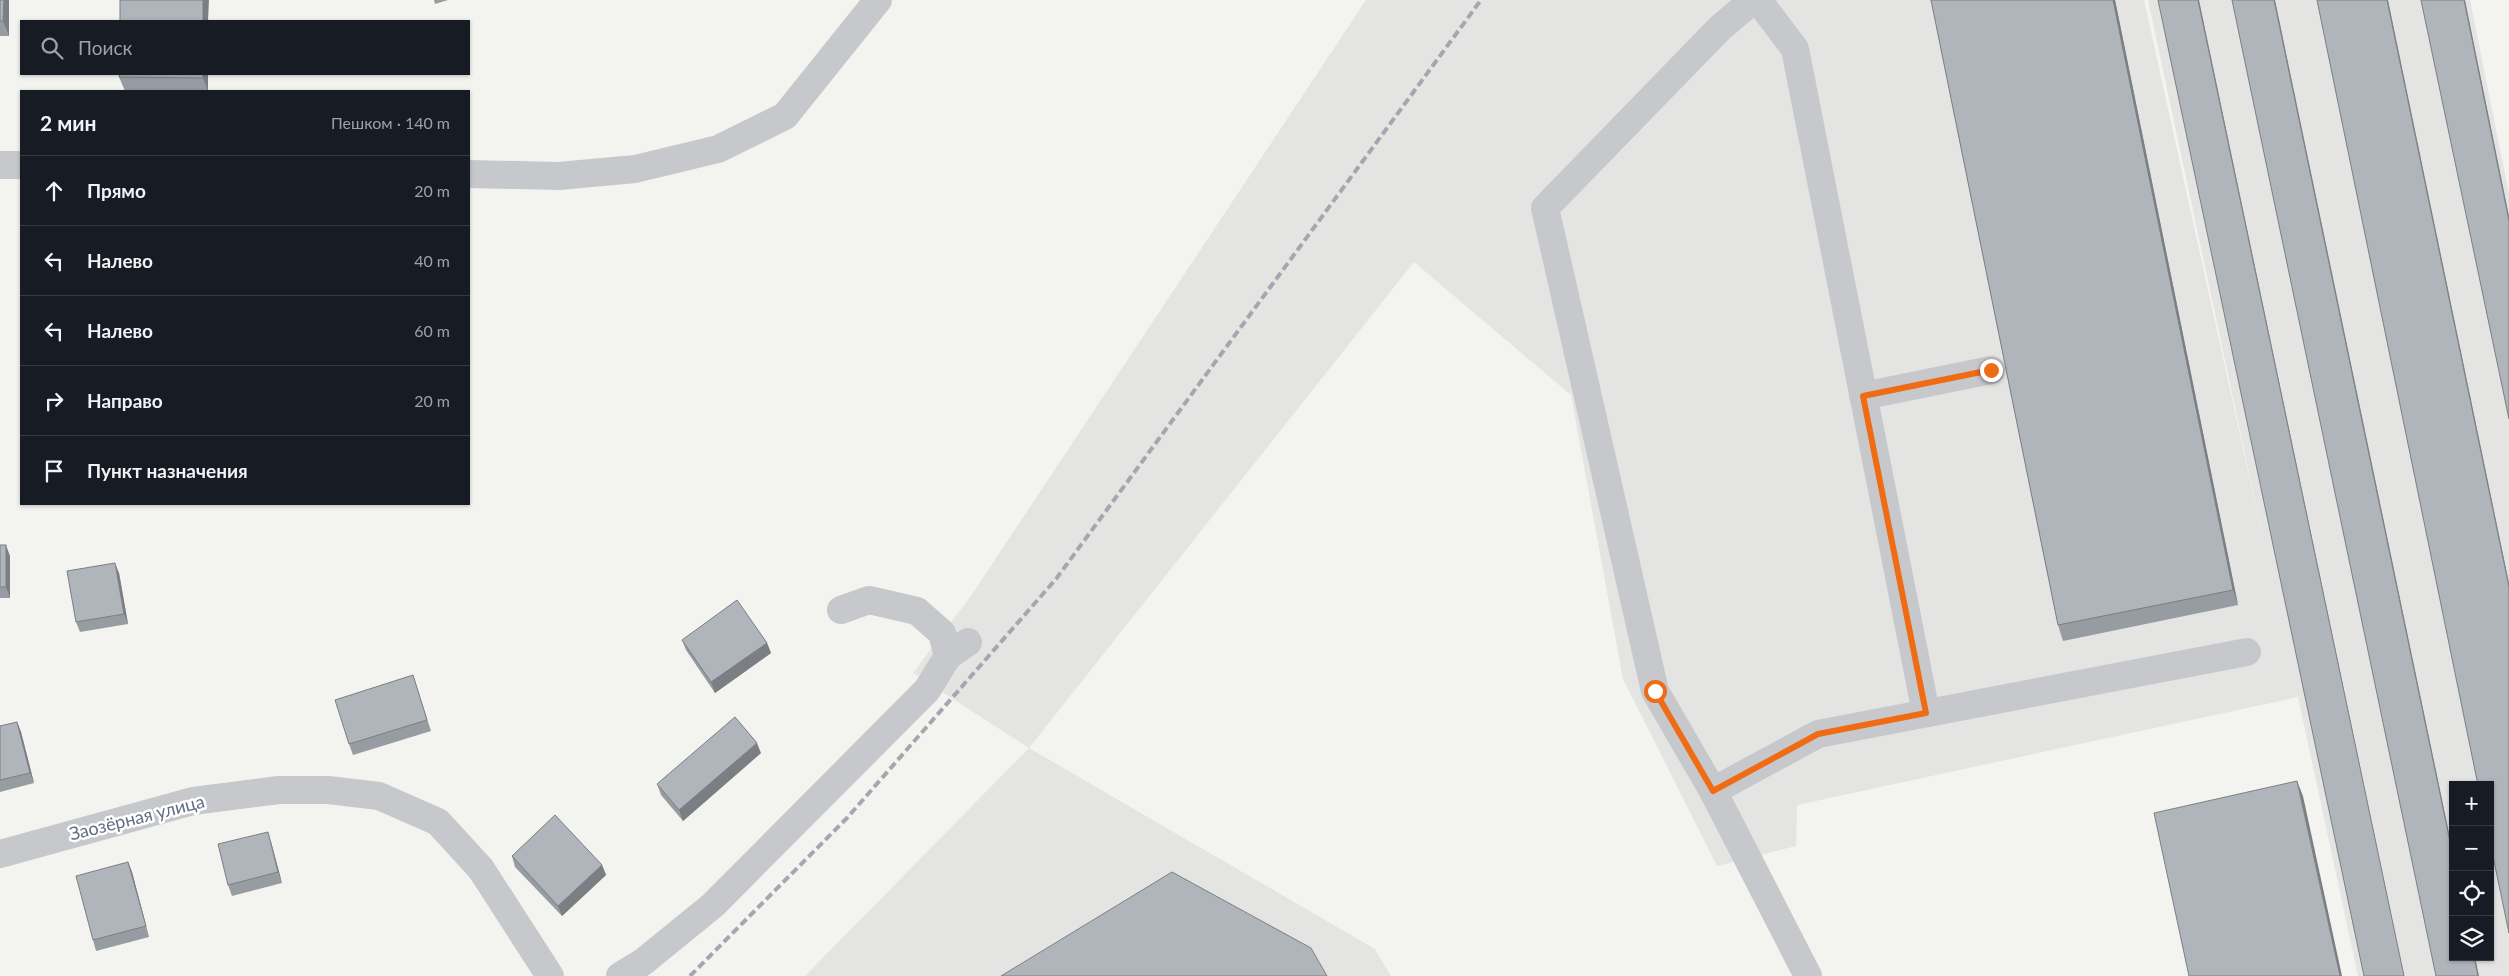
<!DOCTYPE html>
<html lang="ru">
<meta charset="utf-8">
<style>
:root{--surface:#171b24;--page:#242831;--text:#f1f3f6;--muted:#9ea1a6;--line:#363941}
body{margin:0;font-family:Lato,sans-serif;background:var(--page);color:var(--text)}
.controls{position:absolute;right:15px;bottom:15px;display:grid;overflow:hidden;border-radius:0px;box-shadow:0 1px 4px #0004}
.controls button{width:45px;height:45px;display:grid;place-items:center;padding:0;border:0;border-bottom:1px solid var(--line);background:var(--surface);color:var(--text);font:25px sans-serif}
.stop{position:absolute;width:15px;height:15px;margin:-11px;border:4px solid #ef6b14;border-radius:50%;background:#fff}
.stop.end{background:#ef6b14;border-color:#fff;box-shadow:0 1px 5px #0008}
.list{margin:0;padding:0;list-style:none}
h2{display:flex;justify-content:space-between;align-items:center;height:65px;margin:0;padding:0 20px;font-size:21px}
h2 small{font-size:16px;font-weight:400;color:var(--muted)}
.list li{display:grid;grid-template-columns:32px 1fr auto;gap:15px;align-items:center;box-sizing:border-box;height:70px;padding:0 20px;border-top:1px solid var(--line)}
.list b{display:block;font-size:19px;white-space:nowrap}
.list em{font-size:16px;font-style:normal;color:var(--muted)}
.icon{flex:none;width:28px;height:28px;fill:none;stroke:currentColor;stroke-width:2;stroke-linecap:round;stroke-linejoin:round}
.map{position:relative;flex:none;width:2509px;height:976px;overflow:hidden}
.search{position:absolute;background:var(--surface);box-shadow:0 1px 4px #0004;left:20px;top:20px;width:450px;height:55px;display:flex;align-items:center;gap:12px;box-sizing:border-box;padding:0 18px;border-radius:0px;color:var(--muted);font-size:19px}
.panel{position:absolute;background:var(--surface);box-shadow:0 1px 4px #0004;left:20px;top:90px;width:450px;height:415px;border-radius:0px}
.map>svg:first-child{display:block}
.built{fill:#e4e4e3;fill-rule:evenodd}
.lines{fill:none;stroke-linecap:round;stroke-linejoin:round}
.minor{stroke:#c6c8cc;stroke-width:28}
.rail{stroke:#a3a7af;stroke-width:4;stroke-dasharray:8 4;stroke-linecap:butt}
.wall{fill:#979ca2}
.shaded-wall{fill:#7b7f84}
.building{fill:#b0b5bc;stroke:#7b7f84}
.route{stroke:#ef6b14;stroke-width:6}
.labels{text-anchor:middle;stroke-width:5;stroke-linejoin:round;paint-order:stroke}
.street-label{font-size:18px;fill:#616e83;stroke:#fff}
</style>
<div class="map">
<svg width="2509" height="976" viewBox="0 0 2509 976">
<rect width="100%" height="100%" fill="#f3f4ef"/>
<path class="built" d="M1366,0h778l123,557 -119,-557h322l39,194v782h-151l-60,-279 -501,108 -1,41 -79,20 -94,-187 -52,-284 -157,-133 -385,486 346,201 16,27h-586l224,-228 -116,-75 60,-80zM2453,785h37v172h-37z"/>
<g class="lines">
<g class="minor">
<polyline points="1758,0 1795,49 1926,713"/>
<polyline points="0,165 21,165"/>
<polyline points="469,174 559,176 635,169 718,149 785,116 878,0"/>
<polyline points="1863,396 1991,370"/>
<polyline points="841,610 869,600 917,611 942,633 948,656"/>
<polyline points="1713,791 1655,691 1545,208 1720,28 1753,0"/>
<polyline points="0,854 193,801 279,790 328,790 379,796 438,822 481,869 550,976"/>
<polyline points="620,976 643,962 713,905 927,690 948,656 968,642"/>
<polyline points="1808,976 1713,791 1818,734 2247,652"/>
</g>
<polyline class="rail" points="690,976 847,818 1056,579 1481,0"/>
</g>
<g class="wall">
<rect x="0" y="0" width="9" height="36"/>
<polygon points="434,0 448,0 435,4"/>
<polygon points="1931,0 2115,0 2238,605 2063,641 2058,625"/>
<polygon points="208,74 208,91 125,91 119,77"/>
<polygon points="0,545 10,556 10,598 0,598"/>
<polygon points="119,573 128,624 80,632 76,622"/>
<polygon points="682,640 767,643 771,653 715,693 686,650"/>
<polygon points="413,675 431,731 353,755 349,744"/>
<polygon points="17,722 21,732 34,783 0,792 0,726"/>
<polygon points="761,753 683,821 661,795 657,784"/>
<polygon points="271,842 282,883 232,896 228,885"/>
<polygon points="512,856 602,865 606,875 562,916 515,867"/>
<polygon points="128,862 132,872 149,937 96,951 93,940"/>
</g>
<g class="shaded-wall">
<polygon points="4,0 9,0 9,36 3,21"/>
<polygon points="203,0 209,0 208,21 203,21"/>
<polygon points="2113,0 2115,0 2238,605 2233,590"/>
<polygon points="2198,0 2199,0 2404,976"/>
<polygon points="2274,0 2275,0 2453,852 2453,856"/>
<polygon points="2387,0 2388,0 2509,583 2509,587"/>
<polygon points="2464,0 2465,0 2509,216 2509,221"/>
<polygon points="203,74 208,74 208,91 203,78"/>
<polygon points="6,545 10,556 10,598 6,587"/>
<polygon points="115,563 119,573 128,624 124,614"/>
<polygon points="767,643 771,653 715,693 711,682"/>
<polygon points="17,722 21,732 34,783 30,773"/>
<polygon points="757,743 761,753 683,821 679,810"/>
<polygon points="2297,781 2303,796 2342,976 2340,976"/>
<polygon points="268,832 271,842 282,883 278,872"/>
<polygon points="128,862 132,872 149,937 146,926"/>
<polygon points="602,865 606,875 562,916 558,906"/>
<polygon points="2474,957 2475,957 2479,976 2478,976"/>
</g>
<g class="building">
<polygon points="0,0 4,0 3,21 0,21"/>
<rect x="120" y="0" width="83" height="21"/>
<polygon points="1931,0 2113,0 2233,590 2058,625"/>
<polygon points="2158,0 2198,0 2404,976 2364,976"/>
<polygon points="2232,0 2274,0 2453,856 2453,957 2474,957 2478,976 2436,976"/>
<polygon points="2317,0 2387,0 2509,587 2509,933 2490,842 2490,785 2478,785"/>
<polygon points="2421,0 2464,0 2509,221 2509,419"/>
<polygon points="120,74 203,74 203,78 119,77"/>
<rect x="0" y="545" width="6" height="42"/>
<polygon points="115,563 124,614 76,622 67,571"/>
<polygon points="737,600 767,643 711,682 682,640"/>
<polygon points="413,675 427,720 349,744 335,700"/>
<polygon points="735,717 757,743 679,810 657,784"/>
<polygon points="17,722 30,773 0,780 0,726"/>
<polygon points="2297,781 2340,976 2189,976 2154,813"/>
<polygon points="555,815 602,865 558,906 512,856"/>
<polygon points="268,832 278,872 228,885 218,844"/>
<polygon points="128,862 146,926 93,940 76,876"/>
<polygon points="1172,872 1311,948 1327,976 1001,976"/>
</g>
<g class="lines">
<polyline class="route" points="1655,691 1713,791 1818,734 1926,713 1863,396 1991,370"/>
</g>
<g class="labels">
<g class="street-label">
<text transform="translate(137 818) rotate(-14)" y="6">Заозёрная улица</text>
</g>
</g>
</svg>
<div class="controls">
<button>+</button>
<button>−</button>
<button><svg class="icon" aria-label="locate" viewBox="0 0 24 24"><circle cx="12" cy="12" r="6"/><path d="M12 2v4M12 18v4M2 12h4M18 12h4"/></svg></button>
<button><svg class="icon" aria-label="layers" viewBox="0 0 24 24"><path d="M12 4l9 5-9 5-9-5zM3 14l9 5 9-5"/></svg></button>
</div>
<div class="stop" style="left:1655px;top:691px"></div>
<div class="stop end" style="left:1991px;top:370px"></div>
<div class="search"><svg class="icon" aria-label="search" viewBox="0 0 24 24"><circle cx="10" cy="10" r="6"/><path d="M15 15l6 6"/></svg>Поиск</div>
<section class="panel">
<h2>2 мин<small>Пешком · 140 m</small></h2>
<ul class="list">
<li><svg class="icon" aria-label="ahead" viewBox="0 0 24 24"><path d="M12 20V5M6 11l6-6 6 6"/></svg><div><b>Прямо</b></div><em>20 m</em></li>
<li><svg class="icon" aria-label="left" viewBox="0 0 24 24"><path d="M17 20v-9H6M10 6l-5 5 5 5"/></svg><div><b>Налево</b></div><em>40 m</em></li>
<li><svg class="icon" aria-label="left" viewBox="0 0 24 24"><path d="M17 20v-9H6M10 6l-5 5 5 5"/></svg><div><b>Налево</b></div><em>60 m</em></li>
<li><svg class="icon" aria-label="right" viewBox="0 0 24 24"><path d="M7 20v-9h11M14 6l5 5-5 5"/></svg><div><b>Направо</b></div><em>20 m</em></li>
<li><svg class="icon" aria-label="arrive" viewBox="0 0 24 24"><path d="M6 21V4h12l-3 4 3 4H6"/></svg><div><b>Пункт назначения</b></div></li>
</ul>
</section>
</div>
